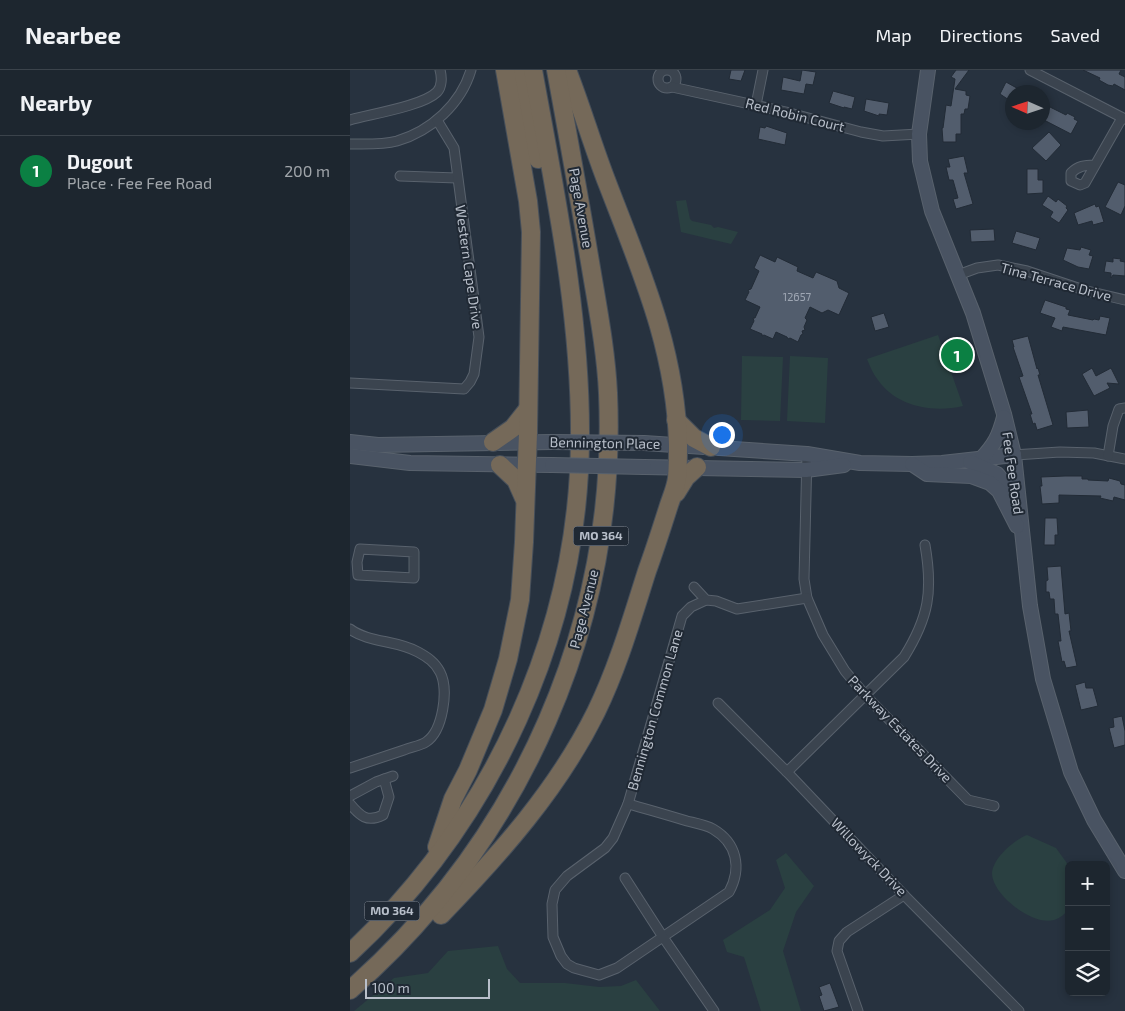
<!DOCTYPE html>
<meta charset="utf-8">
<style>
:root{--surface:#1d262f;--page:#252e37;--text:#f1f3f6;--muted:#a0a5aa;--line:#3b434b;--accent:#0b8043}
body{margin:0;font-family:"Exo 2",sans-serif;background:var(--page);color:var(--text)}
.controls{position:absolute;right:15px;bottom:15px;display:grid;overflow:hidden;border-radius:8px;box-shadow:0 2px 8px #0003}
.controls button{width:45px;height:45px;display:grid;place-items:center;padding:0;border:0;border-bottom:1px solid var(--line);background:var(--surface);color:var(--text);font:25px sans-serif}
.compass{position:absolute;left:655px;top:15px;width:45px;height:45px;border-radius:50%;background:var(--surface);box-shadow:0 2px 8px #0003;rotate:273deg}
.scale{position:absolute;left:15px;bottom:12px;width:125px;box-sizing:border-box;padding-left:5px;border:2px solid #b8bfca;border-top:0;font-size:14px;line-height:18px;white-space:nowrap;color:#b8bfca;-webkit-text-stroke:4px #202934;paint-order:stroke}
.you{position:absolute;left:371px;top:364px;width:18px;height:18px;margin:-12px;border:4px solid #fff;border-radius:50%;background:#1a73e8;box-shadow:0 0 0 8px #1a73e833}
.badge{display:grid;place-items:center;width:32px;height:32px;border-radius:50%;background:var(--accent);color:#fff;font-size:16px;font-weight:700}
.pin{position:absolute;translate:-50% -50%;border:2px solid #fff;box-shadow:0 1px 5px #0006}
.list{margin:0;padding:0;list-style:none}
h2{display:flex;justify-content:space-between;align-items:center;height:65px;margin:0;padding:0 20px;font-size:21px}
h2 small{font-size:16px;font-weight:400;color:var(--muted)}
.list li{display:grid;grid-template-columns:32px 1fr auto;gap:15px;align-items:center;box-sizing:border-box;height:70px;padding:0 20px;border-top:1px solid var(--line)}
.list b{display:block;font-size:19px;white-space:nowrap}
.list p{margin:0;font-size:16px;white-space:nowrap;color:var(--muted)}
.list em{font-size:16px;font-style:normal;color:var(--muted)}
.icon{flex:none;width:28px;height:28px;fill:none;stroke:currentColor;stroke-width:2;stroke-linecap:round;stroke-linejoin:round}
.map{position:relative;flex:none;width:775px;height:941px;overflow:hidden}
header{display:flex;align-items:center;gap:30px;box-sizing:border-box;height:70px;padding:0 25px;background:var(--surface);border-bottom:1px solid var(--line)}
header strong{font-size:24px}
nav{display:flex;gap:28px;margin-inline-start:auto;font-size:18px}
main{display:flex}
aside{flex:1;background:var(--surface)}
.map>svg:first-child{display:block}
.green{fill:#2a4041}
.building{fill:#525d6d;stroke:#222b36}
.lines{fill:none;stroke-linecap:round;stroke-linejoin:round}
.street-casing{stroke:#59626d;stroke-width:11}
.secondary-casing{stroke:#59626d;stroke-width:16}
.highway-casing{stroke:#464f5a;stroke-width:20}
.street{stroke:#3b444f;stroke-width:9}
.secondary{stroke:#495362;stroke-width:14}
.highway{stroke:#756959;stroke-width:18}
.secondary-bridge-casing{stroke:#59626d;stroke-width:16;stroke-linecap:butt}
.secondary-bridge{stroke:#495362;stroke-width:14}
.labels{text-anchor:middle;stroke-width:4;stroke-linejoin:round;paint-order:stroke}
.number-label{font-size:11px;fill:#9ea6b3}
.shield{fill:#202934;stroke:#8a929d;stroke-width:1}
.shield-label{font-size:12px;font-weight:bold;fill:#b8bfca}
.street-label{font-size:14px;fill:#b8bfca;stroke:#202934}
</style>
<header>
<strong>Nearbee</strong>
<nav><a>Map</a><a>Directions</a><a>Saved</a></nav>
</header>
<main>
<aside>
<h2>Nearby<small></small></h2>
<ul class="list">
<li><span class="badge">1</span><div><b>Dugout</b><p>Place · Fee Fee Road</p></div><em>200 m</em></li>
</ul>
</aside>
<div class="map">
<svg width="775" height="941" viewBox="0 0 775 941">
<rect width="100%" height="100%" fill="#27323f"/>
<g class="green">
<polygon points="336,130 340,149 342,151 361,155 364,158 368,157 388,162 381,174 331,162 326,131"/>
<path d="M588,265l25,71c-30,7 -66,1 -85,-26 -5,-6 -8,-14 -11,-21z"/>
<polygon points="392,286 433,287 430,351 391,350"/>
<polygon points="440,286 478,288 475,353 437,351"/>
<path d="M677,765l29,13 13,18v43c-4,5 -9,9 -15,11 -21,6 -62,-25 -62,-47 1,-15 22,-33 35,-38z"/>
<polygon points="436,783 464,816 446,842 433,881 451,941 411,941 394,887 377,882 373,870 420,840 435,818 426,790"/>
<polygon points="148,876 157,899 170,913 215,913 249,917 271,916 286,910 310,941 4,941 44,908 78,903 98,881"/>
</g>
<g class="building">
<polygon points="381,0 395,0 391,11 379,9"/>
<polygon points="452,0 466,2 463,15 456,14 454,24 431,20 433,7 450,11"/>
<polygon points="606,0 619,0 605,19 616,21 616,25 620,26 618,39 615,39 614,44 611,44 611,64 606,64 606,72 593,72 592,58 593,58 596,35 601,36 605,9 601,7"/>
<polygon points="733,0 771,0 769,4 775,7 775,20 764,14 763,16 758,15 749,10 750,8"/>
<polygon points="656,12 674,22 662,22 662,32 650,24"/>
<polygon points="483,21 505,27 502,39 494,37 494,38 479,33"/>
<polygon points="516,29 539,33 537,45 529,44 529,46 514,41"/>
<polygon points="692,33 716,45 717,43 725,47 724,49 728,51 721,64 692,49"/>
<polygon points="416,56 437,63 435,75 408,69 410,57 415,58"/>
<polygon points="699,62 711,75 696,91 682,78"/>
<polygon points="614,86 618,103 614,103 623,134 606,139 603,129 608,128 603,110 599,110 596,97 600,97 598,89"/>
<polygon points="677,99 688,99 688,110 693,110 693,123 677,124"/>
<polygon points="768,112 775,115 775,136 771,145 755,137"/>
<polygon points="698,126 706,132 708,129 717,136 716,138 718,140 709,153 700,147 703,142 692,135"/>
<polygon points="745,134 746,137 749,136 754,152 743,155 742,151 728,155 724,143"/>
<polygon points="644,159 645,171 621,172 620,160"/>
<polygon points="666,161 690,168 686,180 662,173"/>
<polygon points="731,177 741,180 739,185 743,186 739,199 728,197 713,190 717,178 730,180"/>
<polygon points="410,185 425,192 427,187 448,197 447,201 463,208 466,202 487,211 489,218 499,223 489,245 478,240 472,243 460,237 455,248 457,250 454,257 455,260 452,261 453,264 451,265 448,272 440,268 438,269 437,267 426,262 423,269 414,265 412,266 412,264 400,259 404,251 403,248 405,248 410,237 395,230 399,222 398,220 401,219 409,201 404,198"/>
<polygon points="763,188 771,189 770,191 775,192 775,206 763,205 761,208 761,203 754,202 756,191 763,192"/>
<polygon points="695,230 716,237 716,239 720,240 718,245 743,250 744,249 749,250 750,246 760,248 756,265 713,257 712,261 701,257 705,248 690,243"/>
<polygon points="534,243 539,257 525,261 521,247"/>
<polygon points="678,266 687,299 688,298 690,305 688,305 703,355 687,360 685,353 683,354 680,344 682,344 669,307 673,306 663,277 664,277 662,270"/>
<polygon points="742,298 746,306 761,298 769,314 757,313 760,318 744,326 732,304"/>
<polygon points="738,340 739,357 717,358 716,342"/>
<polygon points="715,406 732,406 732,409 738,409 738,410 758,411 759,408 770,411 771,414 775,415 775,430 764,427 763,431 750,428 751,426 709,425 709,433 692,434 690,416 692,416 691,407"/>
<polygon points="695,448 707,448 708,465 705,465 705,475 694,475"/>
<polygon points="711,496 715,544 719,543 721,561 719,561 727,596 716,598 714,591 712,592 708,571 711,571 708,544 705,544 704,529 700,529 699,522 696,522 696,511 698,510 697,497"/>
<polygon points="735,612 736,618 743,618 748,636 731,640 725,615"/>
<polygon points="772,646 775,661 775,675 764,678 759,658 764,657 763,648"/>
<polygon points="480,913 489,937 474,941 469,926 472,925 469,917"/>
</g>
<g class="lines">
<g class="street-casing">
<g id="street">
<polyline points="680,0 775,49"/>
<circle cx="317" cy="9" r="9"/>
<polyline points="322,17 436,42 511,62 533,66 569,64"/>
<polyline points="406,35 413,0"/>
<path d="M0,50c21,-6 73,-14 87,-28 5,-5 5,-15 3,-22"/>
<path d="M0,74c15,0 32,1 47,-3 34,-10 64,-37 74,-71"/>
<path d="M744,95c-9,0 -16,1 -23,8v8l9,4 5,-2 37,-65"/>
<polyline points="50,106 107,108"/>
<polyline points="608,205 627,198 648,195 677,201 737,221 775,230"/>
<polyline points="0,313 114,319 120,312 124,304 129,267 104,78 87,50"/>
<polyline points="457,384 454,509 457,528 473,565 495,601 516,626 618,730 644,736"/>
<polyline points="664,385 710,382 744,383 775,389"/>
<polyline points="758,386 763,356 769,339 775,338"/>
<polygon points="10,479 64,482 64,508 8,505 7,492"/>
<polyline points="344,517 356,530 366,531 387,539 457,528"/>
<path d="M0,559c19,14 47,11 68,23 9,5 17,10 22,20 9,17 3,59 -14,70 -6,4 -15,5 -22,8 -18,6 -36,12 -54,18"/>
<polyline points="368,633 437,702 554,825 669,941"/>
<path d="M437,702l117,-115c25,-40 29,-66 21,-112"/>
<polyline points="0,726 26,712 43,706"/>
<path d="M0,734c10,12 17,19 33,11l6,-18 -5,-18"/>
<path d="M278,734c19,5 39,11 59,17 8,2 19,4 26,8 24,14 29,39 16,63l-112,76 -18,7 -25,-7 -7,-4 -6,-8 -8,-19 -1,-33 3,-14 12,-14 38,-28 8,-10z"/>
<polyline points="278,734 332,546 341,537 356,530"/>
<polyline points="275,808 313,867 364,941"/>
<polyline points="508,941 487,881 489,871 497,862 554,825"/>
</g>
</g>
<g class="secondary-casing">
<g id="secondary">
<polyline points="578,0 569,64 570,91 582,141 623,243 654,344 664,385 680,536 693,609 721,702 744,750 775,801"/>
<polyline points="0,372 28,375 202,372"/>
<polyline points="294,373 457,384 510,393 562,394 592,393 664,385"/>
<polyline points="0,386 60,393 202,395"/>
<path d="M631,389c14,-15 18,-23 23,-42"/>
<polyline points="620,392 647,404 668,428"/>
<polyline points="562,394 577,404 621,406 640,413 649,421 667,456"/>
<polyline points="294,397 456,400 494,395"/>
</g>
</g>
<g class="highway-casing">
<g id="highway">
<polyline points="166,0 188,89"/>
<polyline points="326,350 344,368 361,377"/>
<polyline points="143,372 163,358 178,339"/>
<polyline points="150,395 166,410 174,428"/>
<polyline points="326,423 336,407 347,397"/>
<polyline points="87,777 103,729 118,700 143,640 158,589 170,530 174,472 178,363 181,162 178,131 155,0"/>
<path d="M91,845c59,-61 117,-126 155,-203 22,-45 36,-94 51,-141 8,-22 15,-44 22,-66 3,-9 7,-18 8,-27 1,-11 1,-22 1,-33 -2,-95 -37,-174 -70,-260 -15,-38 -26,-77 -41,-115"/>
<path d="M0,883c142,-132 229,-320 230,-514 1,-124 -25,-247 -47,-369"/>
<path d="M0,920c172,-151 268,-368 258,-597 -2,-42 -10,-83 -17,-125 -11,-66 -23,-132 -35,-198"/>
</g>
</g>
<use href="#street" class="street"/>
<use href="#secondary" class="secondary"/>
<use href="#highway" class="highway"/>
<g class="secondary-bridge-casing">
<g id="secondary-bridge">
<polyline points="202,372 294,373"/>
<polyline points="202,395 294,397"/>
</g>
</g>
<use href="#secondary-bridge" class="secondary-bridge"/>
</g>
<g class="labels">
<g class="number-label">
<text x="447" y="231">12657</text>
</g>
<g class="shield">
<rect x="223.5" y="456.5" width="55" height="19" rx="4"/>
<rect x="14.5" y="831.5" width="55" height="19" rx="4"/>
</g>
<g class="shield-label">
<text x="251" y="470">MO 364</text>
<text x="42" y="845">MO 364</text>
</g>
<g class="street-label">
<text transform="translate(445 45) rotate(14)" y="5">Red Robin Court</text>
<text transform="translate(231 138) rotate(80)" y="5">Page Avenue</text>
<text transform="translate(119 197) rotate(82)" y="5">Western Cape Drive</text>
<text transform="translate(706 212) rotate(15)" y="5">Tina Terrace Drive</text>
<text transform="translate(255 373) rotate(1)" y="5">Bennington Place</text>
<text transform="translate(663 403) rotate(82)" y="5">Fee Fee Road</text>
<text transform="translate(234 539) rotate(-76)" y="5">Page Avenue</text>
<text transform="translate(305 640) rotate(-74)" y="5">Bennington Common Lane</text>
<text transform="translate(550 659) rotate(46)" y="5">Parkway Estates Drive</text>
<text transform="translate(519 787) rotate(46)" y="5">Willowyck Drive</text>
</g>
</g>
</svg>
<div class="controls">
<button>+</button>
<button>−</button>
<button><svg class="icon" aria-label="layers" viewBox="0 0 24 24"><path d="M12 4l9 5-9 5-9-5zM3 14l9 5 9-5"/></svg></button>
</div>
<svg class="compass" viewBox="-18 -18 36 36"><path d="M0-13l5 13h-10z" fill="#e53935"/><path d="M0 13l5-13h-10z" fill="#a0a5aa"/></svg>
<div class="scale">100 m</div>
<div class="you"></div>
<div class="pin badge" style="left:607px;top:285px">1</div>
</div>
</main>
